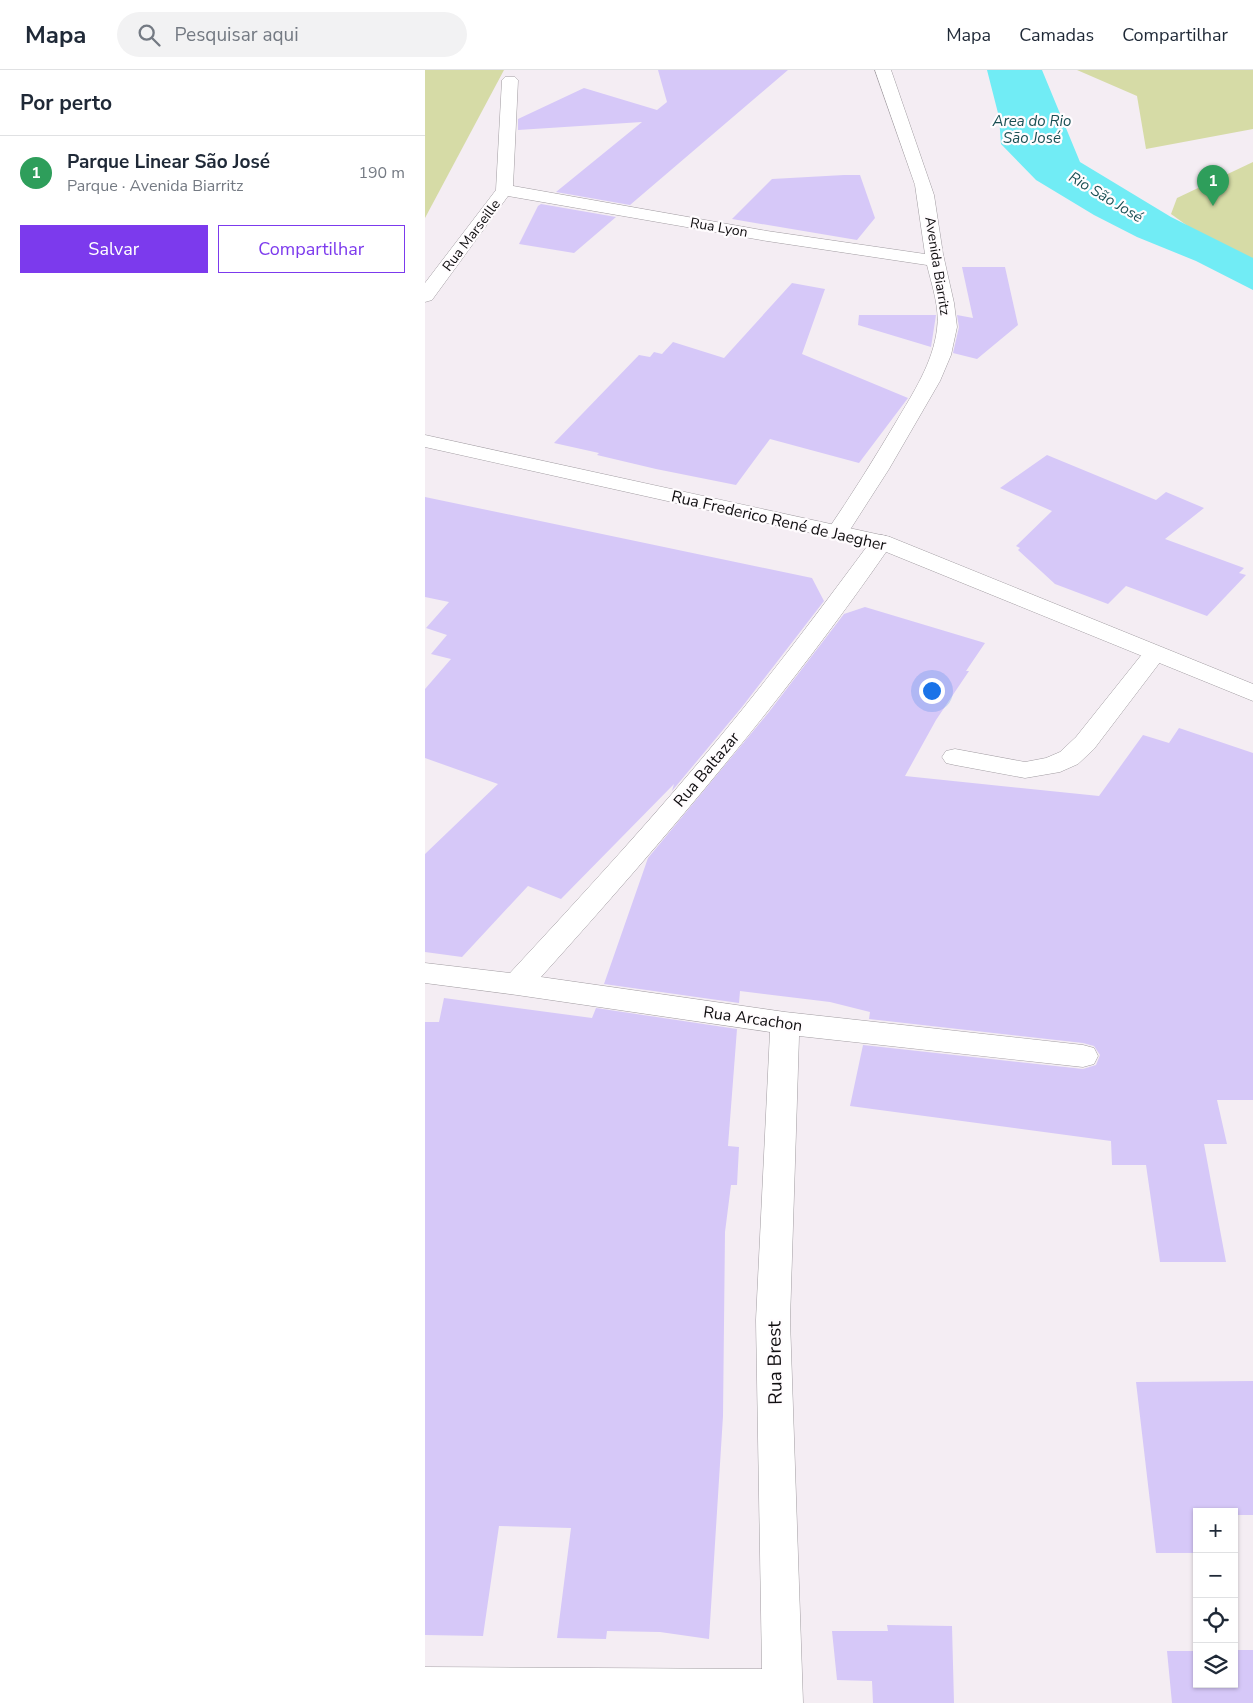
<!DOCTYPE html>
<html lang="pt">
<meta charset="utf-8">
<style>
:root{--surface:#fff;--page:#f2f2f3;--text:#1f2937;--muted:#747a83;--line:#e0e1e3;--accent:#7c3aed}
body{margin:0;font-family:"Nunito Sans",sans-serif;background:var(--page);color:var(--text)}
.controls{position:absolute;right:15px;bottom:15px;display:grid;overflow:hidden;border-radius:0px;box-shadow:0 1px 4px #0004}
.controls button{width:45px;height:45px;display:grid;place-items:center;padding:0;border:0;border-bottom:1px solid var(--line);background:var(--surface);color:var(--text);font:25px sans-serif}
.you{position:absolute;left:506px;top:620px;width:18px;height:18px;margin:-12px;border:4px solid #fff;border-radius:50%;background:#1a73e8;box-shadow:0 0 0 8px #1a73e833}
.badge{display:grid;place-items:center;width:32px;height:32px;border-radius:50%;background:var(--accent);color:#fff;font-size:16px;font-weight:700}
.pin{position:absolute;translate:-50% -41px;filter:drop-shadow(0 1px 2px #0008)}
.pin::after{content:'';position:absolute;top:26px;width:18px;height:15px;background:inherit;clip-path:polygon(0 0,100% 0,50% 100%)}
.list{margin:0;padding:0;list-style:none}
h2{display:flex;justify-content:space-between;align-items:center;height:65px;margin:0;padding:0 20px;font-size:21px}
h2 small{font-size:16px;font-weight:400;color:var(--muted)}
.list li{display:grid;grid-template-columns:32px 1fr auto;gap:15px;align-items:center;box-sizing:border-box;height:75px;padding:0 20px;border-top:1px solid var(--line)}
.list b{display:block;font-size:19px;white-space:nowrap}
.list p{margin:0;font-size:16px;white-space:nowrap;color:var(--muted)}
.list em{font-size:16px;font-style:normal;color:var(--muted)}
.actions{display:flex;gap:10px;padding:15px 20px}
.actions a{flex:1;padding:11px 0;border:1px solid var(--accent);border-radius:0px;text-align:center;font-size:18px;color:var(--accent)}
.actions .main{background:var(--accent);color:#fff}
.icon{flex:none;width:28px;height:28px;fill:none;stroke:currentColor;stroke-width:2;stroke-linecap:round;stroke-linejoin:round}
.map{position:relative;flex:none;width:828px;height:1633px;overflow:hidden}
header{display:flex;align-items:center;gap:30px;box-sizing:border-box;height:70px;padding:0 25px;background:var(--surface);border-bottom:1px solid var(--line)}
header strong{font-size:24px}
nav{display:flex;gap:28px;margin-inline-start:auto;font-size:18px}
.search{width:350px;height:45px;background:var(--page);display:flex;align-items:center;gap:12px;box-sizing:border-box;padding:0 18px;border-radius:28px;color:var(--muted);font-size:19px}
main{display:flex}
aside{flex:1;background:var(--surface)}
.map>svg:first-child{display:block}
.green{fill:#d6dba6}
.water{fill:#71ecf5}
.building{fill:#d6c8f8}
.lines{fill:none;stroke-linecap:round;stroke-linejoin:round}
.minor-casing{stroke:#a19ca1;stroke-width:1}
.secondary-casing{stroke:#a19ca1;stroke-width:1}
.minor{fill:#fff;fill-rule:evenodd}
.secondary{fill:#fff;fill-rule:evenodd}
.labels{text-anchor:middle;stroke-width:4.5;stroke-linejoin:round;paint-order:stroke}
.far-street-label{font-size:14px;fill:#100e10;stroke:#fffcfe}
.far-water-label{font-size:15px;font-style:italic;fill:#194f53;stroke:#fffcfe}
.street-label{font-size:16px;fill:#100e10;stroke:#fffcfe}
.near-street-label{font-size:19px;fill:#100e10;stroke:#fffcfe}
</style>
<header>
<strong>Mapa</strong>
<div class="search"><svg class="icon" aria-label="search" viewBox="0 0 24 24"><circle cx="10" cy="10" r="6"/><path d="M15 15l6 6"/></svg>Pesquisar aqui</div>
<nav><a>Mapa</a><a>Camadas</a><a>Compartilhar</a></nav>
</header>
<main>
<aside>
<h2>Por perto<small></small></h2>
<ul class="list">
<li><span class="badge" style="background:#2e9e5b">1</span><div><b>Parque Linear São José</b><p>Parque · Avenida Biarritz</p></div><em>190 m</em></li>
</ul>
<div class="actions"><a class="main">Salvar</a><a>Compartilhar</a></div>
</aside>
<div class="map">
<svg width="828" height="1633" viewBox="0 0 828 1633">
<rect width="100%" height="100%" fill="#f4edf3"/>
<g class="green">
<polygon points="0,0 79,0 0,148"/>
<polygon points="652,0 828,0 828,59 721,79 712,26"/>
<polygon points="828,92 828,194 778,167 746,144 752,128"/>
</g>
<polygon class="water" points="562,0 617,0 655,92 746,147 828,188 828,220 771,191 712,167 669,145 611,110 576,74 574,47"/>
<g class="building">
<polygon points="233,0 363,0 205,135 131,122 217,52 93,60 93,49 159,18 232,40 242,32"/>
<polygon points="419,105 435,105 450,148 432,170 307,149 347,109"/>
<polygon points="116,134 191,147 149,183 94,174 113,136"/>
<polygon points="537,197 580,197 593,255 552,289 528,283 534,257 532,245 548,248"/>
<polygon points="367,213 400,219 377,284 483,328 434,393 345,369 311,415 231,399 172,385 174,383 129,373 214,285 225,287 229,282 237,284 248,272 299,288"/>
<polygon points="434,245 511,245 506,277 433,255"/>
<polygon points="622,385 731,430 741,422 779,438 740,469 819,498 814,503 821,505 782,546 701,516 683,534 630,514 593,480 595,478 591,476 627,441 575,418"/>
<polygon points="0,427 387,508 399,531 317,637 247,721 249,714 136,829 103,816 37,887 0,882 0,784 73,714 0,688 0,619 26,589 6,584 22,565 1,558 24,532 0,527"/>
<polygon points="440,537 560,573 541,601 544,601 511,650 480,706 674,726 718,665 744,673 754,658 828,683 828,1030 792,1030 802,1074 779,1074 801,1192 735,1192 721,1095 687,1095 686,1071 425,1036 438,975 658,999 671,995 675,985 669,976 658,973 444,949 445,942 405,932 315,921 314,933 179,914 223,788 344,642 419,544"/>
<polygon points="19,928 167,948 171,938 312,959 303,1076 314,1077 312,1115 306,1115 300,1162 298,1346 284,1569 235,1562 182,1561 181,1569 132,1568 146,1458 74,1456 58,1566 0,1565 0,952 14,952"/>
<polygon points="828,1311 828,1445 809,1445 809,1442 772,1442 772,1483 731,1483 711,1312"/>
<polygon points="462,1555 527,1556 529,1633 448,1633 447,1611 412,1610 407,1561 463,1561"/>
<polygon points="809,1580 828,1580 828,1633 747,1633 742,1581 772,1581 772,1614 809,1614"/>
</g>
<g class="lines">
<g class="minor-casing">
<g id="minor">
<path d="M450,0h16l43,125 9,59 11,49 3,24 -6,28 -11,26 -51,88 -43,67 -8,2 -8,-2 -3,-5c24,-35 47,-72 69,-109 17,-29 37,-59 41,-93 3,-21 -5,-43 -10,-64l-160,-24 -259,-45 -76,104 -7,2v-19l71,-93 6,-110 3,-3h10l3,3 -5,106 254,45 158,23 -10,-69z"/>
<path d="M457,465l8,2 3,5c-106,154 -227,296 -352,435l244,35 298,33 11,3 4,8 -4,8 -11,3 -284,-31 -9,284 13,383h-378v-36l337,2 -6,-349 14,-288 -253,-37 -92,-12v-20l85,10c73,-79 146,-158 214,-241 52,-63 101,-129 150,-195z"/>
<polygon points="730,576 738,578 742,583 669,679 653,694 635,702 600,708 530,695 521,693 517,687 521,681 530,679 600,692 621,688 635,682 651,667 722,578"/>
</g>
</g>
<g class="secondary-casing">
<polygon id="secondary" points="0,365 465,467 828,614 828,631 449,477 0,377"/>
</g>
<use href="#minor" class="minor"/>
<use href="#secondary" class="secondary"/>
</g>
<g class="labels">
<g class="far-street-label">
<text transform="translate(294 157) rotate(10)" y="5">Rua Lyon</text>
<text transform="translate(46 165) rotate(-53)" y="5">Rua Marseille</text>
<text transform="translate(513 196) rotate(81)" y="5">Avenida Biarritz</text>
</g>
<g class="far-water-label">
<text x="607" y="56">Area do Rio<tspan x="607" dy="17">São José</tspan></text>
<text transform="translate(681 127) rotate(31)" y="5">Rio São José</text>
</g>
<g class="street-label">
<text transform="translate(354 450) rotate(13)" y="6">Rua Frederico René de Jaegher</text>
<text transform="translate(281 699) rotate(-50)" y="6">Rua Baltazar</text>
<text transform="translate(328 948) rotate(8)" y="6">Rua Arcachon</text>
</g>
<g class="near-street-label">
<text transform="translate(349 1293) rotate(-91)" y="7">Rua Brest</text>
</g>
</g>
</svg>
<div class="controls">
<button>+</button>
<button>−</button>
<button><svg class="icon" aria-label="locate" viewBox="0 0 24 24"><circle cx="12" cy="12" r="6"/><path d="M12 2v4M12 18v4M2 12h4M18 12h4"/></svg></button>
<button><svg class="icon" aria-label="layers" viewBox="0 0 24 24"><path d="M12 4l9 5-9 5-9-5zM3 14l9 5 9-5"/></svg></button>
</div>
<div class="you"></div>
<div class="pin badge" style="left:788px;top:136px;background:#2e9e5b">1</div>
</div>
</main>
